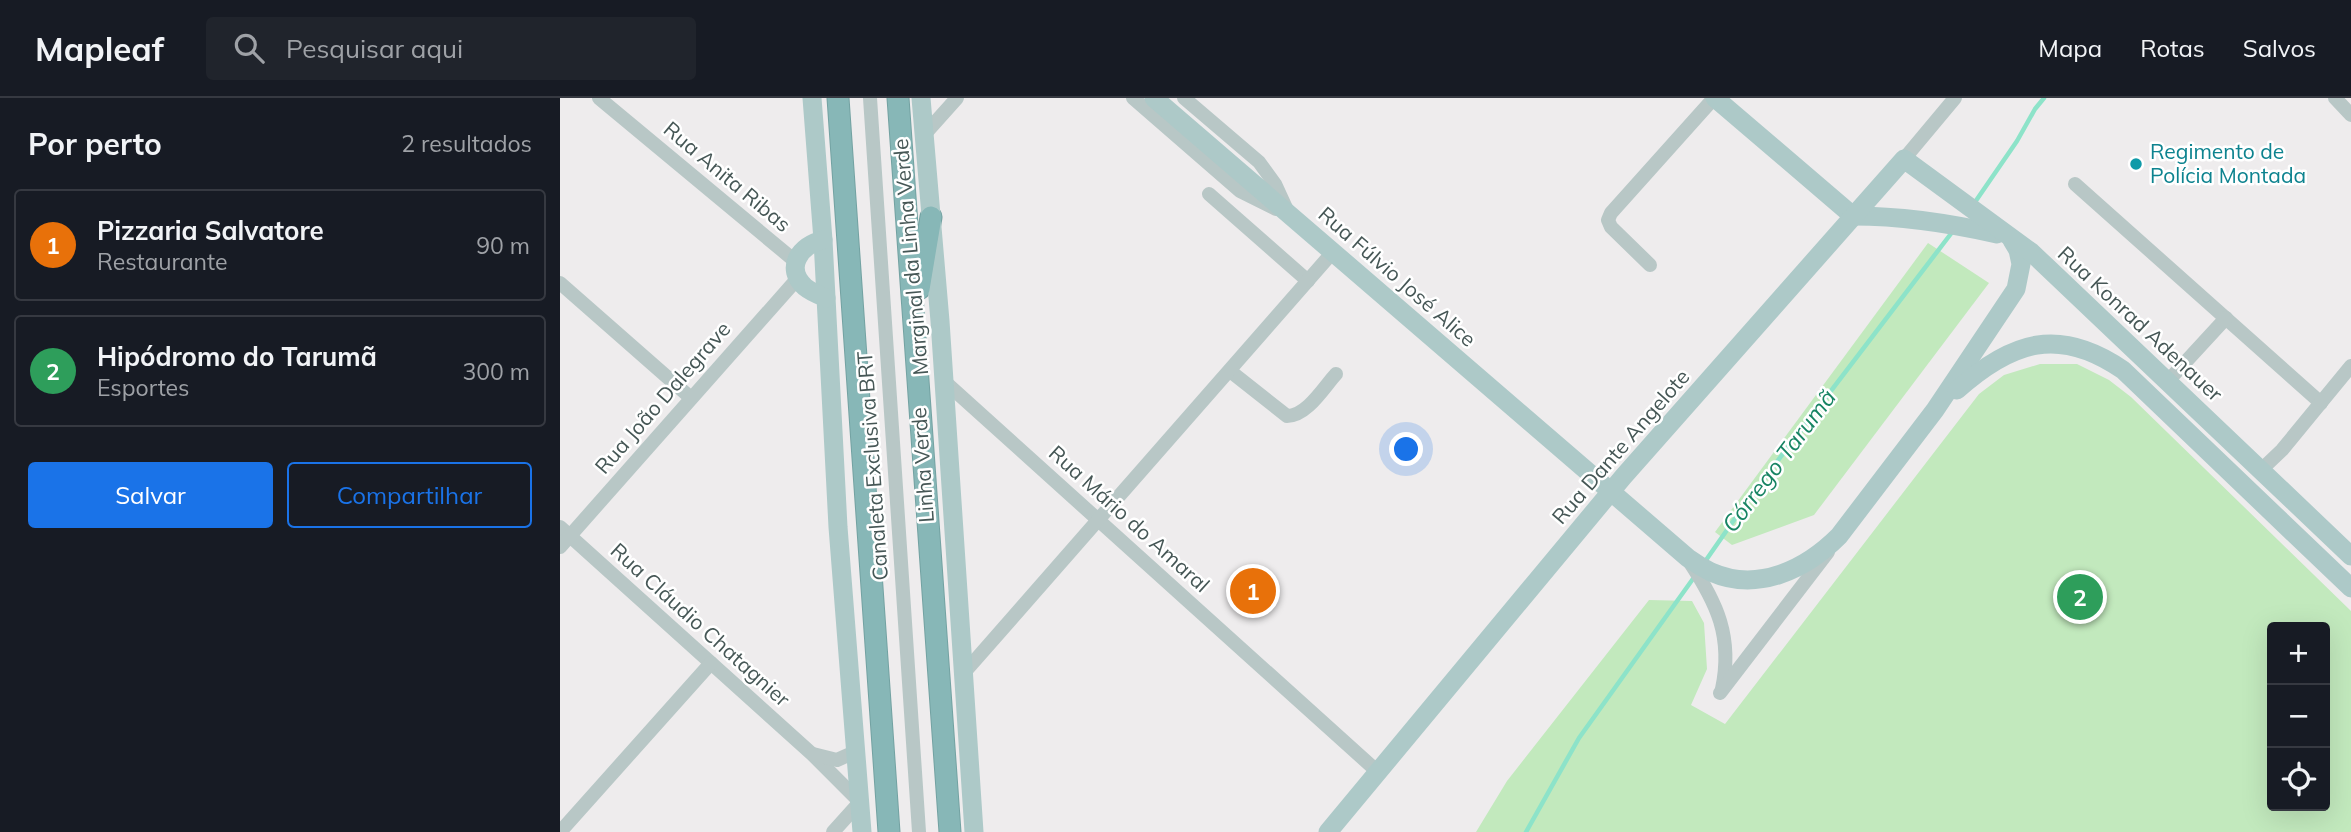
<!DOCTYPE html>
<html lang="pt">
<meta charset="utf-8">
<style>
:root{--surface:#171b24;--page:#20242c;--text:#f1f3f6;--muted:#9ea1a6;--line:#363941;--accent:#1a73e8}
body{margin:0;font-family:Mulish,sans-serif;background:var(--page);color:var(--text)}
.controls{position:absolute;right:21px;bottom:21px;display:grid;overflow:hidden;border-radius:7px;box-shadow:0 7px 28px #0002}
.controls button{width:63px;height:63px;display:grid;place-items:center;padding:0;border:0;border-bottom:2px solid var(--line);background:var(--surface);color:var(--text);font:35px sans-serif}
.you{position:absolute;left:847px;top:352px;width:24px;height:24px;margin:-18px;border:5px solid #fff;border-radius:50%;background:#1a73e8;box-shadow:0 0 0 10px #1a73e833}
.badge{display:grid;place-items:center;width:46px;height:46px;border-radius:50%;background:var(--accent);color:#fff;font-size:23px;font-weight:700}
.pin{position:absolute;translate:-50% -50%;border:4px solid #fff;box-shadow:0 2px 7px #0006}
.list{margin:0;padding:0;list-style:none}
h2{display:flex;justify-content:space-between;align-items:center;height:91px;margin:0;padding:0 28px;font-size:30px}
h2 small{font-size:23px;font-weight:400;color:var(--muted)}
.list li{display:grid;grid-template-columns:46px 1fr auto;gap:21px;align-items:center;box-sizing:border-box;height:112px;margin:0 14px 14px;padding:0 14px;border:2px solid var(--line);border-radius:7px}
.list b{display:block;font-size:26px;white-space:nowrap}
.list p{margin:0;font-size:23px;white-space:nowrap;color:var(--muted)}
.list em{font-size:23px;font-style:normal;color:var(--muted)}
.actions{display:flex;gap:14px;padding:21px 28px}
.actions a{flex:1;padding:16px 0;border:2px solid var(--accent);border-radius:7px;text-align:center;font-size:24px;color:var(--accent)}
.actions .main{background:var(--accent);color:#fff}
.icon{flex:none;width:38px;height:38px;fill:none;stroke:currentColor;stroke-width:2;stroke-linecap:round;stroke-linejoin:round}
.map{position:relative;flex:none;width:1791px;height:734px;overflow:hidden}
header{display:flex;align-items:center;gap:42px;box-sizing:border-box;height:98px;padding:0 35px;background:var(--surface);border-bottom:2px solid var(--line)}
header strong{font-size:33px}
nav{display:flex;gap:38px;margin-inline-start:auto;font-size:24px}
.search{width:490px;height:63px;background:var(--page);display:flex;align-items:center;gap:18px;box-sizing:border-box;padding:0 24px;border-radius:7px;color:var(--muted);font-size:26px}
main{display:flex}
aside{flex:1;background:var(--surface)}
.map>svg:first-child{display:block}
.green{fill:#c2e9bd;fill-rule:evenodd}
.lines{fill:none;stroke-linecap:round;stroke-linejoin:round}
.stream{stroke:#8de3c9;stroke-width:4.5}
.highway-casing{stroke:#73a2a2;stroke-width:23}
.minor{stroke:#b8c7c6;stroke-width:14}
.major{stroke:#adc9c8;stroke-width:19}
.highway{stroke:#87b7b7;stroke-width:21}
.culture-dot{fill:#0f9aa8;stroke:#fff;stroke-width:2.5}
.labels{text-anchor:middle;stroke-width:5;stroke-linejoin:round;paint-order:stroke}
.culture-label{font-size:21px;fill:#0d838f;stroke:#fff;text-anchor:start}
.street-label{font-size:21px;fill:#465756;stroke:#fff}
.water-label{font-size:23px;font-style:italic;fill:#178463;stroke:#fff}
</style>
<header>
<strong>Mapleaf</strong>
<div class="search"><svg class="icon" aria-label="search" viewBox="0 0 24 24"><circle cx="10" cy="10" r="6"/><path d="M15 15l6 6"/></svg>Pesquisar aqui</div>
<nav><a>Mapa</a><a>Rotas</a><a>Salvos</a></nav>
</header>
<main>
<aside>
<h2>Por perto<small>2 resultados</small></h2>
<ul class="list">
<li><span class="badge" style="background:#e8710a">1</span><div><b>Pizzaria Salvatore</b><p>Restaurante</p></div><em>90 m</em></li>
<li><span class="badge" style="background:#2e9e5b">2</span><div><b>Hipódromo do Tarumã</b><p>Esportes</p></div><em>300 m</em></li>
</ul>
<div class="actions"><a class="main">Salvar</a><a>Compartilhar</a></div>
</aside>
<div class="map">
<svg width="1791" height="734" viewBox="0 0 1791 734">
<rect width="100%" height="100%" fill="#eeeced"/>
<g class="green">
<polygon points="1368,145 1429,185 1254,417 1172,447 1155,434"/>
<path d="M1480,266h37l32,16 22,17 220,214v221h-875l31,-51 142,-181 43,1 12,22 3,46 -16,36 34,19 254,-330 25,-19zM1712,529h53v179h-53z"/>
</g>
<g class="lines">
<g class="stream">
<polyline points="1413,107 1457,43 1475,11 1484,0"/>
<polyline points="1144,465 1190,399 1393,133"/>
<polyline points="966,734 1019,640 1135,478"/>
</g>
<g class="highway-casing">
<g id="highway">
<polyline points="278,0 329,734"/>
<polyline points="338,0 390,734"/>
<polyline points="359,191 371,119"/>
</g>
</g>
<g class="minor">
<polyline points="39,0 235,163"/>
<polyline points="310,0 359,734"/>
<polyline points="573,0 680,93 716,111"/>
<polyline points="624,0 699,64 715,86 726,110"/>
<polyline points="1775,0 1791,17"/>
<polyline points="363,38 397,0"/>
<polyline points="1344,61 1395,0"/>
<polyline points="1515,86 1761,305"/>
<polyline points="649,96 748,183"/>
<polyline points="1090,167 1051,129 1048,122 1051,115 1154,0"/>
<polyline points="0,185 131,300"/>
<path d="M670,273l57,45c20,0 37,-29 49,-42"/>
<polyline points="384,283 819,675"/>
<polyline points="1608,283 1666,220"/>
<polyline points="1701,372 1722,352 1791,268"/>
<polyline points="0,429 252,656 300,704 273,734"/>
<polyline points="0,449 238,180"/>
<path d="M1129,463c28,42 44,76 33,128"/>
<polyline points="403,576 773,154"/>
<polyline points="1160,595 1268,454"/>
<polyline points="253,656 277,662 295,654"/>
<polyline points="0,734 151,565"/>
</g>
<g class="major">
<polyline points="252,0 263,142 278,429 302,734"/>
<polyline points="361,0 380,223 414,734"/>
<path d="M594,0l534,460c7,5 15,10 23,14 47,21 95,-3 128,-36l96,-126 81,-121 5,-25 -3,-14 -6,-10"/>
<polyline points="1155,0 1293,118"/>
<path d="M1293,118c49,0 96,7 144,18"/>
<path d="M263,142c-23,5 -39,28 -18,47 6,5 14,8 21,11"/>
<path d="M1397,292c55,-49 102,-64 166,-20l228,218"/>
<polyline points="768,734 1063,379 1344,61 1471,154 1488,170 1791,458"/>
</g>
<use href="#highway" class="highway"/>
</g>
<circle class="culture-dot" cx="1576" cy="66" r="7"/>
<g class="labels">
<g class="culture-label">
<text x="1590" y="61">Regimento de<tspan x="1590" dy="24">Polícia Montada</tspan></text>
</g>
<g class="street-label">
<text transform="translate(167 79) rotate(40)" y="7">Rua Anita Ribas</text>
<text transform="translate(351 159) rotate(-95)" y="7">Marginal da Linha Verde</text>
<text transform="translate(837 179) rotate(41)" y="7">Rua Fúlvio José Alice</text>
<text transform="translate(1580 226) rotate(43)" y="7">Rua Konrad Adenauer</text>
<text transform="translate(103 300) rotate(-49)" y="7">Rua João Dalegrave</text>
<text transform="translate(1061 349) rotate(-49)" y="7">Rua Dante Angelote</text>
<text transform="translate(363 367) rotate(-94)" y="7">Linha Verde</text>
<text transform="translate(313 368) rotate(-94)" y="7">Canaleta Exclusiva BRT</text>
<text transform="translate(569 421) rotate(42)" y="7">Rua Mário do Amaral</text>
<text transform="translate(140 527) rotate(42)" y="7">Rua Cláudio Chatagnier</text>
</g>
<g class="water-label">
<text transform="translate(1219 363) rotate(-53)" y="8">Córrego Tarumã</text>
</g>
</g>
</svg>
<div class="controls">
<button>+</button>
<button>−</button>
<button><svg class="icon" aria-label="locate" viewBox="0 0 24 24"><circle cx="12" cy="12" r="6"/><path d="M12 2v4M12 18v4M2 12h4M18 12h4"/></svg></button>
</div>
<div class="you"></div>
<div class="pin badge" style="left:693px;top:493px;background:#e8710a">1</div>
<div class="pin badge" style="left:1520px;top:499px;background:#2e9e5b">2</div>
</div>
</main>
